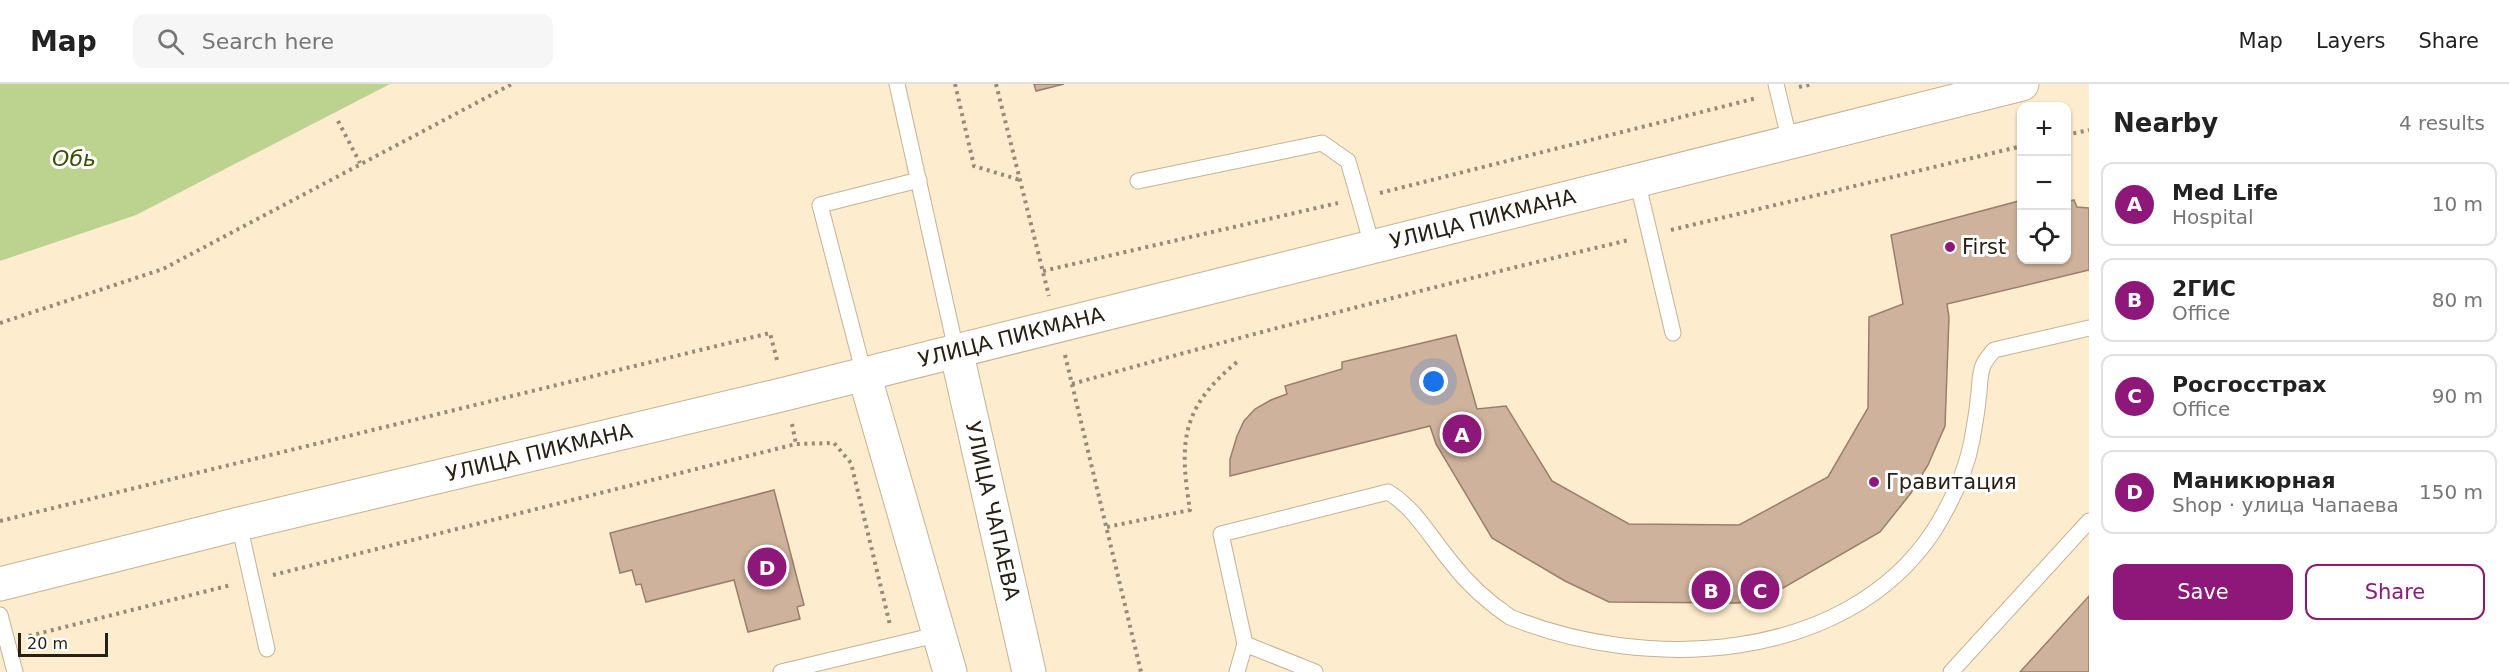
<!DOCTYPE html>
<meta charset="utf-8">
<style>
:root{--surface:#fff;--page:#f6f6f6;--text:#222;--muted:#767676;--line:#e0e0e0;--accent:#8e1879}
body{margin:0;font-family:"DejaVu Sans",sans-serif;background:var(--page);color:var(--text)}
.controls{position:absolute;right:18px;top:18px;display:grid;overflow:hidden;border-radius:12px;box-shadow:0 2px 4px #0004}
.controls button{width:54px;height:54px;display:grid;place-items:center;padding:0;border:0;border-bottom:2px solid var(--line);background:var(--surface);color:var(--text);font:30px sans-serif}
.scale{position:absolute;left:18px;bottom:15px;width:90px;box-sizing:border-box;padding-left:6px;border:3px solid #272115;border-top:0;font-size:16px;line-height:21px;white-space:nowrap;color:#272115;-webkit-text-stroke:4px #fff;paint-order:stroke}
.you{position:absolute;left:1434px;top:298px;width:21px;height:21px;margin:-15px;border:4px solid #fff;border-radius:50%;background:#1a73e8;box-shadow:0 0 0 9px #1a73e833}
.badge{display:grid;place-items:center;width:39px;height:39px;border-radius:50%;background:var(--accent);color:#fff;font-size:20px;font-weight:700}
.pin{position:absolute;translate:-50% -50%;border:3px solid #fff;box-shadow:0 2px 6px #0006}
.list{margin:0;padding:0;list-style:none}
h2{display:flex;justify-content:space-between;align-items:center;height:78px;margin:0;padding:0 24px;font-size:26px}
h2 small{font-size:20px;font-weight:400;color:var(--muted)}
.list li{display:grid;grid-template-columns:39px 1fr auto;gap:18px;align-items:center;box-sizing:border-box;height:84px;margin:0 12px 12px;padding:0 12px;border:2px solid var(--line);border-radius:12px}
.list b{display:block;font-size:22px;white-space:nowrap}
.list p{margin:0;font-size:20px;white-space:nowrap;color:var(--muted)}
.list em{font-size:20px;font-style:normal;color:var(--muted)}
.actions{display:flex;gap:12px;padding:18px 24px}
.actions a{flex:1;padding:14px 0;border:2px solid var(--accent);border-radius:12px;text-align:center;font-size:21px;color:var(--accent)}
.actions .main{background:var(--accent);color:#fff}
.icon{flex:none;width:33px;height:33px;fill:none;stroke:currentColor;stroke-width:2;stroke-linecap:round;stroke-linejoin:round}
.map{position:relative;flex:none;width:2089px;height:588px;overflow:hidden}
header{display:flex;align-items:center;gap:36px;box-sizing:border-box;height:84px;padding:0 30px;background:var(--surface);border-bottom:2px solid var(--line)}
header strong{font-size:28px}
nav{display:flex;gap:33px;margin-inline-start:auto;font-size:21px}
.search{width:420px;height:54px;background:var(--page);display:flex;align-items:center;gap:15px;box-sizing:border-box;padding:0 21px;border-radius:12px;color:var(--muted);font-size:22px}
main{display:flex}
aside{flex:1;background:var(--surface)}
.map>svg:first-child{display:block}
.water{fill:#bbd38f}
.building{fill:#ceb29c;stroke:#997f6a;stroke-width:1.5}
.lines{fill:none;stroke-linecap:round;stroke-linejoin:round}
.service-casing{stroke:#c3b295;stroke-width:17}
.tertiary-casing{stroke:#c3b295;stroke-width:35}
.path{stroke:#978b75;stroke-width:4;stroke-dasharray:3 4.5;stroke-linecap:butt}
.service{stroke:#fff;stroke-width:15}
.tertiary{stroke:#fff;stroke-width:33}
.poi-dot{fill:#8e1879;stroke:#fff;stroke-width:2}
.labels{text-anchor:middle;stroke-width:6;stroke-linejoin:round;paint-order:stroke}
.street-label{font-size:21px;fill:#272115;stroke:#fff}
.poi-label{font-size:21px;fill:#272115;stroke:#fff;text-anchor:start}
.water-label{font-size:22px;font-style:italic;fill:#3b4f00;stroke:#fff}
</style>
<header>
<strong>Map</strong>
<div class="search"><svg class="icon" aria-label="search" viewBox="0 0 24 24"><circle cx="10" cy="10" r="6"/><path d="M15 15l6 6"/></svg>Search here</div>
<nav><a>Map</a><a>Layers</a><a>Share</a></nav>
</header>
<main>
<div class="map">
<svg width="2089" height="588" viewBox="0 0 2089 588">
<rect width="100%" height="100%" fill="#fdeccd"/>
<polygon class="water" points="0,0 390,0 136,131 0,177"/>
<g class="building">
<polygon points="1034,0 1064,0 1036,7"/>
<polygon points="2074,116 2077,123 2089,124 2089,186 1947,220 1949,233 1945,342 1928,381 1911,409 1880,448 1769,512 1738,519 1609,518 1565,497 1492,454 1436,360 1430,342 1230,392 1230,375 1237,352 1244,337 1255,325 1271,316 1287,310 1285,302 1342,285 1342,278 1456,251 1477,325 1506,322 1552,397 1629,440 1739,441 1828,393 1868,324 1869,233 1903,220 1891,151 2019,117 2022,124 2022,176 2066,176 2066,118"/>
<polygon points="774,406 804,521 797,523 800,535 748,548 734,496 646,518 641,500 636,501 632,486 620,489 610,449"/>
<polygon points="2089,512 2089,588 2020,588"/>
</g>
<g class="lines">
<g class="service-casing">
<g id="service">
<polyline points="897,0 956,266"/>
<polyline points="1776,0 1790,58"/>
<polyline points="1637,96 1673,249"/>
<polyline points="1138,97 1322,59 1348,77 1372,161"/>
<polyline points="864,290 820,121 919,96"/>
<polyline points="239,440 267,565"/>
<polyline points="0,531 15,588"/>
<path d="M1245,560l-24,-110 167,-42c27,16 43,46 63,70 16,21 37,40 59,55 134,55 334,48 423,-85 17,-27 33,-60 39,-92 2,-13 5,-26 6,-40 2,-10 1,-22 4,-31 1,-7 8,-14 12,-19l95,-22"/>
<polyline points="781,588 940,550"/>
<polyline points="1237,588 1245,560 1315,588"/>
<polyline points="1951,588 2089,437"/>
</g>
</g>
<g class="tertiary-casing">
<g id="tertiary">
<path id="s1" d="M956,266l73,322"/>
<polyline points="864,290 950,588"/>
<path id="s2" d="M0,500l239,-60 546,-130 1237,-310"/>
</g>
</g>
<g class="path">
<polyline points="955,0 974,82 1020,96"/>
<polyline points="996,0 1049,212"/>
<polyline points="1799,3 1813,0"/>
<polyline points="338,37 360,79"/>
<polyline points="2066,51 2089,46"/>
<polyline points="1380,109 1757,14"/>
<polyline points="1671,146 2022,62"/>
<polyline points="1043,187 1338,119"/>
<polyline points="0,239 163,185 512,0"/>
<polyline points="1065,271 1141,588"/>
<path d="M1072,300c185,-52 370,-100 557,-144"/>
<polyline points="792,340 796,360"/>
<polyline points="0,437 770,249 778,280"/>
<path d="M1107,443l83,-17c-11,-68 -9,-102 47,-148"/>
<polyline points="273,491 796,360 834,359 851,379 890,541"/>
<polyline points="29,552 231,501"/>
</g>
<use href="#service" class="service"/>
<use href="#tertiary" class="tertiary"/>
</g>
<g class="poi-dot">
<circle cx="1950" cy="163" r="6"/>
<circle cx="1874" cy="398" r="6"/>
</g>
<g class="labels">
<g class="street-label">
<text dy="7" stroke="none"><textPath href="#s2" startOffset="1527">УЛИЦА ПИКМАНА</textPath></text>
<text dy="7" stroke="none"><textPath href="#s2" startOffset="1041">УЛИЦА ПИКМАНА</textPath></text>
<text dy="7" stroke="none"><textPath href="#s2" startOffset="555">УЛИЦА ПИКМАНА</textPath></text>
<text dy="7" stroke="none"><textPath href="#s1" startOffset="165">УЛИЦА ЧАПАЕВА</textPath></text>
</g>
<g class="poi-label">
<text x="1962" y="170">First</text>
<text x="1886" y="405">Гравитация</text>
</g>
<g class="water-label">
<text x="74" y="82">Обь</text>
</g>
</g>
</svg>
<div class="controls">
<button>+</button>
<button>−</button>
<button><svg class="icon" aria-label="locate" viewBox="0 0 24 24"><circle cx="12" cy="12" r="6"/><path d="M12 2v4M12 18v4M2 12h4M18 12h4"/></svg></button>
</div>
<div class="scale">20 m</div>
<div class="you"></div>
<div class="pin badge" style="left:1462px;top:350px">A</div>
<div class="pin badge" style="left:1711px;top:506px">B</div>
<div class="pin badge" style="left:1760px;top:506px">C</div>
<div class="pin badge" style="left:767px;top:483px">D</div>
</div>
<aside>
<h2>Nearby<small>4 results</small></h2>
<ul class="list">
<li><span class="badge">A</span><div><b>Med Life</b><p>Hospital</p></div><em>10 m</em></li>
<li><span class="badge">B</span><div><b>2ГИС</b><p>Office</p></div><em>80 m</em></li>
<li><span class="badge">C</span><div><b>Росгосстрах</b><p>Office</p></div><em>90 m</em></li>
<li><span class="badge">D</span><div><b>Маникюрная</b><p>Shop · улица Чапаева</p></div><em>150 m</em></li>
</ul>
<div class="actions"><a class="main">Save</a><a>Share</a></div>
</aside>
</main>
